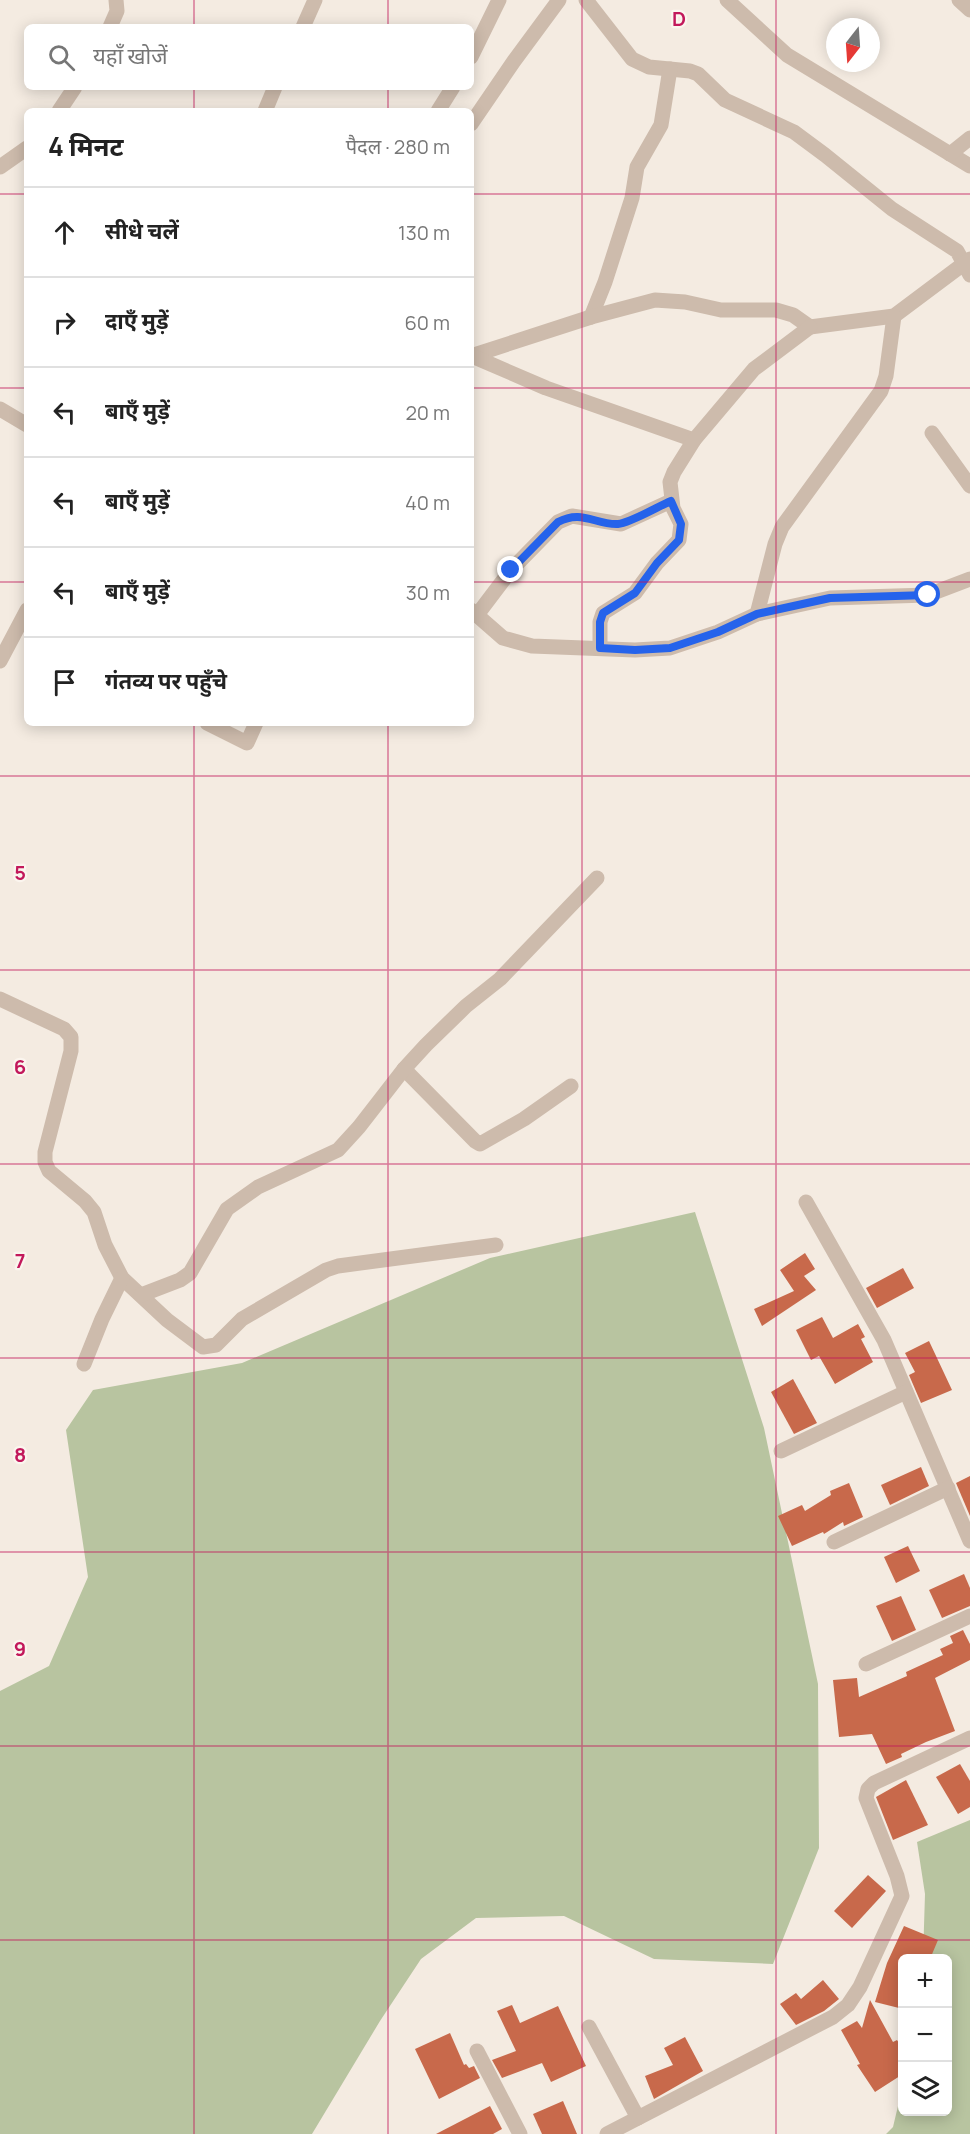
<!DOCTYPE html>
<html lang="hi">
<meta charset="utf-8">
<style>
:root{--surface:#fff;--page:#f2f2f2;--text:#222;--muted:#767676;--line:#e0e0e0}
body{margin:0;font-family:Manrope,"Noto Sans Devanagari",sans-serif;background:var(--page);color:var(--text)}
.controls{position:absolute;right:18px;bottom:18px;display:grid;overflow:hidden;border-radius:9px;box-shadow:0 3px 15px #0003}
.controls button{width:54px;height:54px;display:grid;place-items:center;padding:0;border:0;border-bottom:2px solid var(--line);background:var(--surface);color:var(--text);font:30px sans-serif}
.compass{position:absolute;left:826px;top:18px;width:54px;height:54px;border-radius:50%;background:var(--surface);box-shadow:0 3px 15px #0003;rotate:197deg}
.stop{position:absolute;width:18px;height:18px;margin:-14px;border:4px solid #2563eb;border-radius:50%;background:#fff}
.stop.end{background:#2563eb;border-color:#fff;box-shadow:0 2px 6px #0008}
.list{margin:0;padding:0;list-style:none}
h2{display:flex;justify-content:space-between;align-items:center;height:78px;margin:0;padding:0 24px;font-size:26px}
h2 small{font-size:20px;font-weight:400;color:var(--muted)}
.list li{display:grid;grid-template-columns:39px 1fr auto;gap:18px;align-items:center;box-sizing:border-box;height:90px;padding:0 24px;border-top:2px solid var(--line)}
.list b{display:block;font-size:22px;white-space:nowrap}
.list em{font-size:20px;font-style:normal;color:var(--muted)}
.icon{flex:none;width:33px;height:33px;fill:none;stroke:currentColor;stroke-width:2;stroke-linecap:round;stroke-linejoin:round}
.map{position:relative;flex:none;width:970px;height:2134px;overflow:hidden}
.search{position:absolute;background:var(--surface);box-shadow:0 3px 15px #0003;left:24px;top:24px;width:450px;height:66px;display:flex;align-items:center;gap:15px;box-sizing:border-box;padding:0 21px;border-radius:9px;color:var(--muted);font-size:22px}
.panel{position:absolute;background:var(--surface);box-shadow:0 3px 15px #0003;left:24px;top:108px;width:450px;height:618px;border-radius:9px}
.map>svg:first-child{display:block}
.green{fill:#b8c4a0}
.building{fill:#c8694b}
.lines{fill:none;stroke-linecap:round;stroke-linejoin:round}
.minor{stroke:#cdbbac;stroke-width:15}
.route{stroke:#2563eb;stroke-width:8}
.grid{fill:none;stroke:#c2185b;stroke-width:1.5;stroke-opacity:0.55}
.grid-label{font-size:20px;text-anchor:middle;font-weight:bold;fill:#c2185b;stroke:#fbf5ee;stroke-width:4.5;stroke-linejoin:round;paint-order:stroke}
</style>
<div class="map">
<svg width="970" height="2134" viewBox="0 0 970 2134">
<rect width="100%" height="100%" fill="#f4ebe1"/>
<g class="green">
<polygon points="695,1212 764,1428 818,1684 819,1848 773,1964 654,1959 564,1916 476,1918 421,1959 380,2021 312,2134 0,2134 0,1691 49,1666 88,1577 66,1430 93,1390 242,1363 490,1258"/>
<polygon points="970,1820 970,2134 886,2134 893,2127 902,2089 902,2112 948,2112 948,1958 923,1958 925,1894 917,1842"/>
</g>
<g class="building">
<polygon points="805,1253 815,1269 804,1276 816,1290 762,1326 754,1309 794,1291 780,1270"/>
<polygon points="903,1268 914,1288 877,1308 866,1288"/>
<polygon points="822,1317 833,1338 858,1324 865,1337 861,1339 873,1362 835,1384 819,1356 811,1360 796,1330"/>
<polygon points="929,1341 952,1390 921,1403 909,1375 915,1372 905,1353"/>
<polygon points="793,1379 817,1423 794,1434 771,1392"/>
<polygon points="921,1467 929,1486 890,1505 881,1485"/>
<polygon points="970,1476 970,1516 956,1483"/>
<polygon points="849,1483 863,1517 844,1526 843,1522 824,1534 823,1532 792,1546 778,1516 802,1505 805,1511 831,1495 830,1491"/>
<polygon points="908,1546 920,1571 896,1583 884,1557"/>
<polygon points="964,1574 970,1588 970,1606 942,1618 929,1590"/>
<polygon points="901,1596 916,1630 892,1641 876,1606"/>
<polygon points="963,1630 970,1644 970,1660 935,1678 955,1731 926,1742 901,1754 902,1757 886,1764 872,1734 839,1737 833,1680 857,1678 859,1697 907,1676 906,1672 943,1655 940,1649 953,1643 950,1636"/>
<polygon points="960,1764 970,1781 970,1807 958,1814 936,1777"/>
<polygon points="906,1780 928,1825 893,1840 876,1797"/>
<polygon points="868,1875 886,1891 852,1928 834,1911"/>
<polygon points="904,1926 938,1940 930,1959 903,1959 903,2009 875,2002 887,1963"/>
<polygon points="823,1980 839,1999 824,2011 796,2025 780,2004 796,1993 801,1999"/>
<polygon points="870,2000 893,2042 897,2040 903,2049 903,2074 875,2092 857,2065 860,2064 841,2030 857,2021 862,2028"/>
<polygon points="512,2005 520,2023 558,2006 586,2066 551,2082 542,2063 502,2078 492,2060 516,2051 497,2011"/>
<polygon points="450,2033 464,2065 466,2064 469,2068 474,2066 480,2078 439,2099 415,2049"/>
<polygon points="685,2037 703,2071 654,2099 645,2076 673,2065 664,2048"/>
<polygon points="563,2101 577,2134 542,2134 533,2114"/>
<polygon points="490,2106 502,2129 493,2134 436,2134"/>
</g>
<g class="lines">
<g class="minor">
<polyline points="586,0 632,59 649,67 690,71 698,74 725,100 794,132 825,155 892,209 957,251 970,275"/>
<polyline points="727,0 787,55 970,166"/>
<polyline points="959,0 970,10"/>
<polyline points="110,27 117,11 116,0"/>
<polyline points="303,27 315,0"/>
<polyline points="471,57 499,0"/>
<polyline points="59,111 75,87"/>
<polyline points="265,111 275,87"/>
<polyline points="438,111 453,87"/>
<polyline points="471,124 514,61 559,0"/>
<polyline points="950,154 970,138"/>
<polyline points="0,167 27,148"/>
<polyline points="591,317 605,282 632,198 637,167 661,125 670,69"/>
<polyline points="471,356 591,317 655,300 685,302 721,310 776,310 793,315 810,327 894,316 970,259"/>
<polyline points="472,356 546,388 694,440"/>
<polyline points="0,409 27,425"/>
<polyline points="932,433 970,486"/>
<polyline points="471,610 503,638 532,646 635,650 670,648 718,632 757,614 830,598 928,595 970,579"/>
<polyline points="757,614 775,544 782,527 881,391 886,376 894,316"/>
<polyline points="477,615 511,570 558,522 572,516 621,524 671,501"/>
<polyline points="600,648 600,622 603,613 635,593 657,563 679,540 681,524 673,508 670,482 674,472 694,440 754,369 810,327"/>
<polyline points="0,661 27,610"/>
<polyline points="207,723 247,743 256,723"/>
<polyline points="0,999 64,1029 71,1037 71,1051 45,1152 45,1162 49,1171 85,1201 94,1212 105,1245 122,1278 167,1320 203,1347 216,1345 242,1319 326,1270 338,1266 496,1245"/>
<polyline points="404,1069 475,1141 480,1144 524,1119 571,1086"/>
<polyline points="806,1202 884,1340 970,1541"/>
<polyline points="141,1295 180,1280 190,1273 227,1209 258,1187 338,1150 359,1127 404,1069 426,1045 466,1006 500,979 597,878"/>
<polyline points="84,1364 102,1319 122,1278"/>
<polyline points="781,1451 906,1392"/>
<polyline points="834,1542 948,1488"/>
<polyline points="866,1664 970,1616"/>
<polyline points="589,2027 638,2118"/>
<polyline points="477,2051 520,2134"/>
<polyline points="607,2134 833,2017 848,2005 860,1987 902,1896 897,1876 866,1798 868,1789 874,1783 970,1738"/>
</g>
</g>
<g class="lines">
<path class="route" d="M511,570l47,-48c24,-13 37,3 60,2 12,-1 41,-18 53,-23l10,23 -2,16 -22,23 -22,30 -32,20 -3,9v26l35,2 35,-2 48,-16 39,-18 73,-16 98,-3"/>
</g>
<path class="grid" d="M194,0v27M388,0v27M582,0v2134M776,0v2134M194,87v24M388,87v24M0,194h27M471,194h499M0,388h27M471,388h499M0,582h27M471,582h499M194,723v1411M388,723v1411M0,776h970M0,970h970M0,1164h970M0,1358h970M0,1552h970M0,1746h970M0,1940h970"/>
<g class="grid-label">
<text x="679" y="26">D</text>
<text x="20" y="880">5</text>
<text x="20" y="1074">6</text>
<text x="20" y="1268">7</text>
<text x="20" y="1462">8</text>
<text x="20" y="1656">9</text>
</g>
</svg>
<div class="controls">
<button>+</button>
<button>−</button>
<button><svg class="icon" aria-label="layers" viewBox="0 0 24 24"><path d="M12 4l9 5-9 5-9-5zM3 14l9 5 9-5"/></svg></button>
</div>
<svg class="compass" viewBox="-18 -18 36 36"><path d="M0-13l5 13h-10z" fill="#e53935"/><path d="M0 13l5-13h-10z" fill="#767676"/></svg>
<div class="stop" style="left:928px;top:595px"></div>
<div class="stop end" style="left:511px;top:570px"></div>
<div class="search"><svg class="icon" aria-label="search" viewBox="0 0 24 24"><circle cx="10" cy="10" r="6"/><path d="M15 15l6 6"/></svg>यहाँ खोजें</div>
<section class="panel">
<h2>4 मिनट<small>पैदल · 280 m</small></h2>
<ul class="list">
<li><svg class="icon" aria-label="ahead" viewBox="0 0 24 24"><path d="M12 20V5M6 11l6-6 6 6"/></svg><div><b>सीधे चलें</b></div><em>130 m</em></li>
<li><svg class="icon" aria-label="right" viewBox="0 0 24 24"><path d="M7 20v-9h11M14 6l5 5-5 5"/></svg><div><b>दाएँ मुड़ें</b></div><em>60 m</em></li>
<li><svg class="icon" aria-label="left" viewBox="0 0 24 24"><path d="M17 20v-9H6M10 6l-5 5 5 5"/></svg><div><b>बाएँ मुड़ें</b></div><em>20 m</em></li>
<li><svg class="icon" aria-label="left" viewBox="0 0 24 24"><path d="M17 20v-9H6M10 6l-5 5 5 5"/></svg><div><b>बाएँ मुड़ें</b></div><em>40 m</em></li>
<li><svg class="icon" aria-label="left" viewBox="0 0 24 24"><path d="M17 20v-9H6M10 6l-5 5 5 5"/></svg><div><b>बाएँ मुड़ें</b></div><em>30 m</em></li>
<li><svg class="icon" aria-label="arrive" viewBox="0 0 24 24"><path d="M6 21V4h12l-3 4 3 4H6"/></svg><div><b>गंतव्य पर पहुँचे</b></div></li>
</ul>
</section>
</div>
